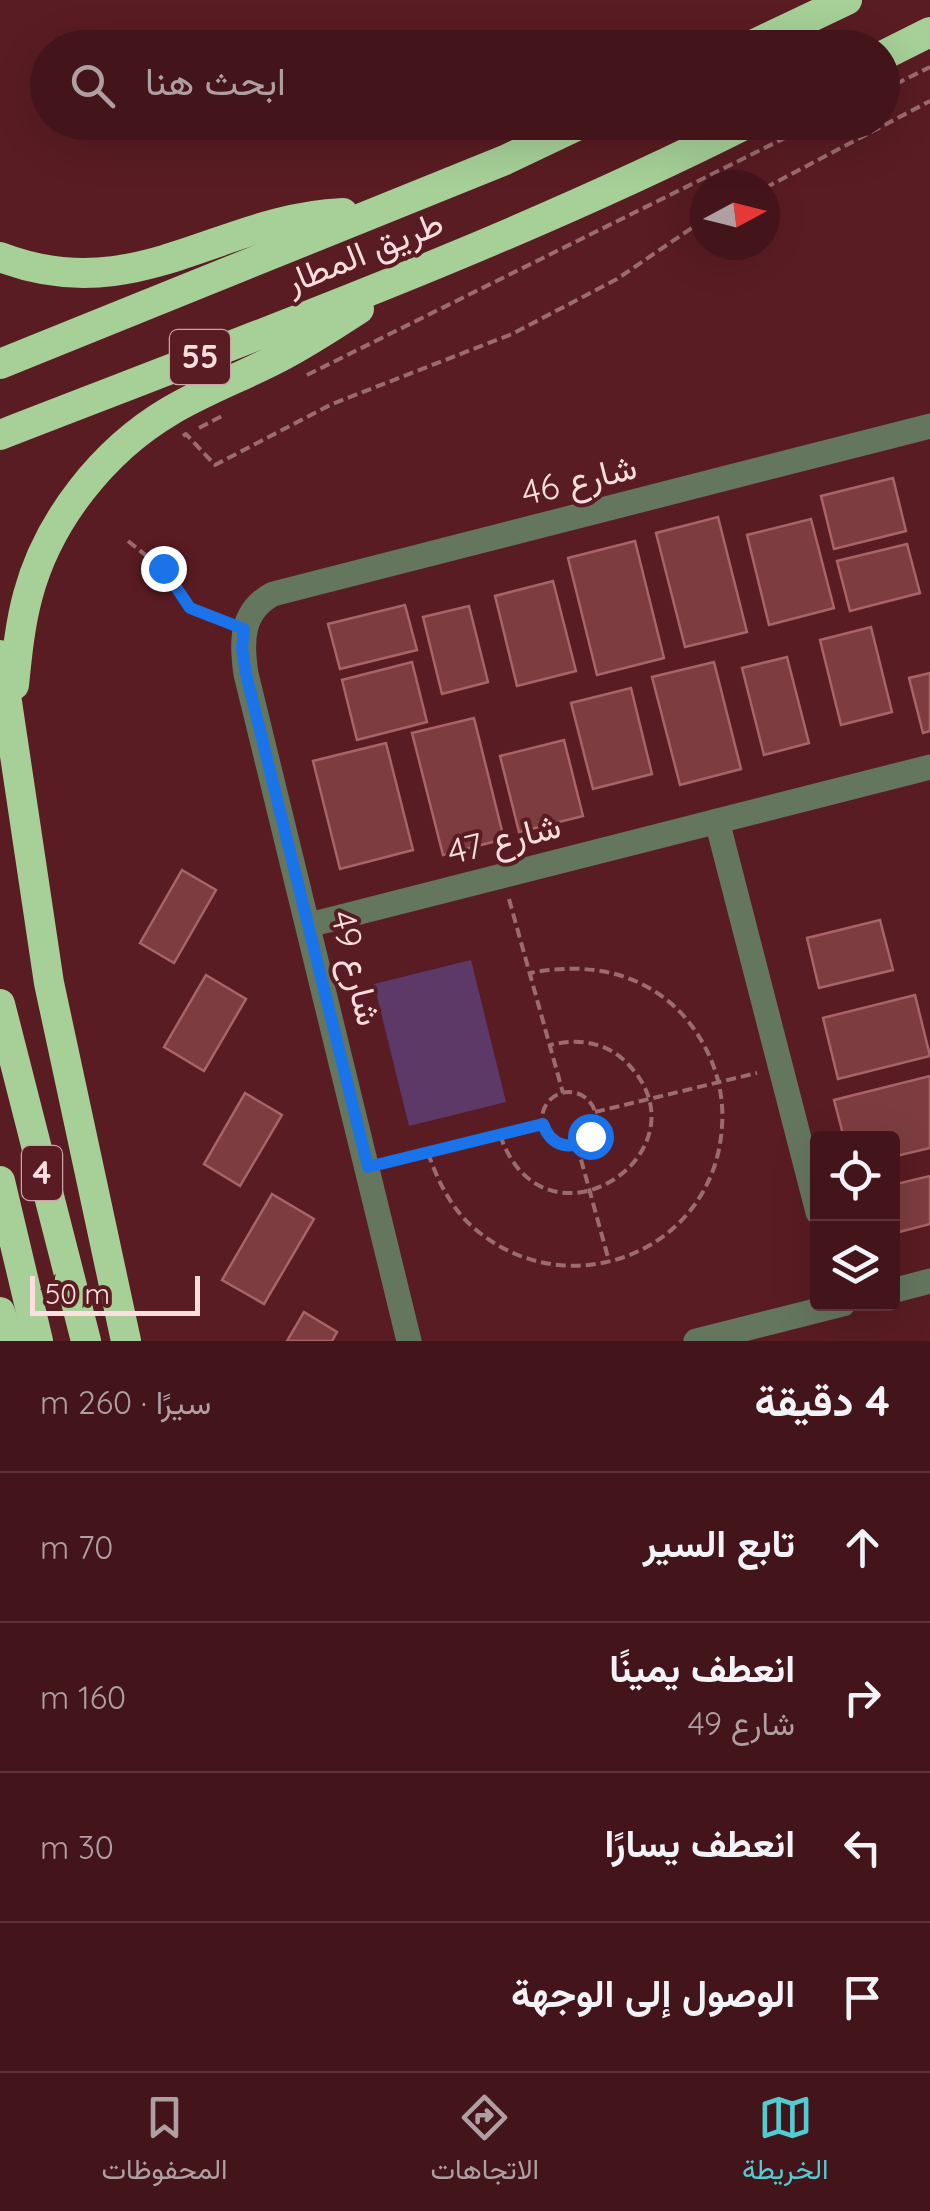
<!DOCTYPE html>
<html lang="ar">
<meta charset="utf-8">
<style>
:root{--surface:#43151a;--page:#4d2227;--text:#f1f3f6;--muted:#af9fa2;--line:#5b3439;--accent:#52ccd0}
body{margin:0;font-family:Quicksand,Vazirmatn,sans-serif;background:var(--page);color:var(--text);direction:rtl}
.controls{position:absolute;right:30px;bottom:30px;display:grid;overflow:hidden;border-radius:10px;box-shadow:0 10px 40px #0002}
.controls button{width:90px;height:90px;display:grid;place-items:center;padding:0;border:0;border-bottom:2px solid var(--line);background:var(--surface);color:var(--text);font:50px sans-serif}
.compass{position:absolute;left:690px;top:170px;width:90px;height:90px;border-radius:50%;background:var(--surface);box-shadow:0 10px 40px #0002;rotate:83deg}
.scale{position:absolute;left:30px;bottom:25px;width:170px;box-sizing:border-box;padding-left:10px;border:5px solid #fedede;border-top:0;font-size:28px;line-height:35px;white-space:nowrap;color:#fedede;-webkit-text-stroke:8px #591c22;paint-order:stroke}
.stop{position:absolute;width:30px;height:30px;margin:-22px;border:8px solid #1a73e8;border-radius:50%;background:#fff}
.stop.end{background:#1a73e8;border-color:#fff;box-shadow:0 2px 10px #0008}
.list{margin:0;padding:0;list-style:none}
h2{display:flex;justify-content:space-between;align-items:center;height:130px;margin:0;padding:0 40px;font-size:42px}
h2 small{font-size:32px;font-weight:400;color:var(--muted)}
.list li{display:grid;grid-template-columns:65px 1fr auto;gap:30px;align-items:center;box-sizing:border-box;height:150px;padding:0 40px;border-top:2px solid var(--line)}
.list b{display:block;font-size:38px;white-space:nowrap}
.list p{margin:0;font-size:32px;white-space:nowrap;color:var(--muted)}
.list em{font-size:32px;font-style:normal;color:var(--muted)}
.icon{flex:none;width:55px;height:55px;fill:none;stroke:currentColor;stroke-width:2;stroke-linecap:round;stroke-linejoin:round}
.map{position:relative;flex:none;width:930px;height:1341px;overflow:hidden;direction:ltr}
.search{position:absolute;background:var(--surface);box-shadow:0 10px 40px #0002;left:30px;right:30px;top:30px;height:110px;display:flex;align-items:center;gap:25px;box-sizing:border-box;padding:0 35px;border-radius:55px;color:var(--muted);font-size:38px}
.sheet{height:730px;background:var(--surface)}
nav{display:flex;justify-content:space-around;align-items:center;box-sizing:border-box;height:140px;border-top:2px solid var(--line);background:var(--surface);font-size:28px;color:var(--muted)}
nav a{display:grid;justify-items:center;gap:5px}
nav .on{color:var(--accent)}
.map>svg:first-child{display:block}
.green{fill:#5d3968}
.building{fill:#7d3d40;stroke:#a86466;stroke-width:2.5}
.lines{fill:none;stroke-linecap:round;stroke-linejoin:round}
.path{stroke:#9c6b6f;stroke-width:4;stroke-dasharray:10 5;stroke-linecap:butt}
.minor{stroke:#65765f;stroke-width:25}
.highway{stroke:#a6d098;stroke-width:30}
.route{stroke:#1a73e8;stroke-width:12}
.labels{text-anchor:middle;stroke-width:8;stroke-linejoin:round;paint-order:stroke}
.shield{fill:#591c22;stroke:#cca4a6;stroke-width:2.5}
.shield-label{font-size:32px;font-weight:bold;fill:#fedede}
.street-label{font-size:35px;fill:#fedede;stroke:#591c22}
</style>
<div class="map">
<svg width="930" height="1341" viewBox="0 0 930 1341">
<rect width="100%" height="100%" fill="#591c22"/>
<polygon class="green" points="471,960 506,1102 409,1126 374,984"/>
<g class="building">
<polygon points="893,478 906,531 834,549 821,496"/>
<polygon points="718,517 747,632 685,647 656,533"/>
<polygon points="811,519 834,608 769,625 747,535"/>
<polygon points="635,541 664,658 597,675 568,558"/>
<polygon points="907,544 920,593 850,611 837,561"/>
<polygon points="553,581 576,671 517,686 495,596"/>
<polygon points="405,605 417,650 340,669 328,624"/>
<polygon points="469,606 488,682 442,694 423,617"/>
<polygon points="871,627 892,712 841,725 820,640"/>
<polygon points="787,657 809,743 764,755 742,668"/>
<polygon points="412,662 427,722 357,740 342,680"/>
<polygon points="714,662 741,769 680,785 652,677"/>
<polygon points="930,673 930,731 923,733 909,678"/>
<polygon points="631,688 652,774 593,789 571,703"/>
<polygon points="474,718 504,839 443,855 412,733"/>
<polygon points="564,740 583,816 519,832 500,756"/>
<polygon points="386,743 413,850 340,869 313,761"/>
<polygon points="182,870 216,890 174,963 140,943"/>
<polygon points="880,920 893,970 819,988 807,938"/>
<polygon points="206,975 246,999 204,1071 164,1047"/>
<polygon points="915,995 930,1056 838,1079 823,1018"/>
<polygon points="930,1076 930,1148 892,1157 892,1138 844,1138 834,1100"/>
<polygon points="245,1093 282,1115 240,1186 204,1164"/>
<polygon points="930,1176 930,1224 892,1234 892,1185"/>
<polygon points="272,1194 314,1219 264,1304 222,1280"/>
<polygon points="304,1312 337,1332 332,1341 287,1341"/>
</g>
<g class="lines">
<g class="path">
<polyline points="882,91 930,67"/>
<polyline points="765,188 930,101"/>
<polyline points="307,375 817,122"/>
<polyline points="199,428 222,416"/>
<polyline points="183,436 186,434 215,465 332,404 512,334 617,279 705,219"/>
<polyline points="128,541 163,569 190,608 226,622"/>
<polyline points="509,899 563,1093"/>
<circle cx="569" cy="1119" r="27"/>
<polyline points="595,1112 757,1073"/>
<path d="M500,1135c44,128 213,17 128,-71 -21,-22 -49,-26 -78,-19"/>
<polyline points="577,1145 609,1261"/>
<path d="M428,1153c10,28 23,56 47,76 94,80 240,22 247,-103 3,-41 -12,-80 -39,-111 -41,-44 -96,-53 -153,-42"/>
<polyline points="387,1162 543,1125"/>
</g>
<g class="minor">
<polyline points="717,821 818,1212"/>
<polyline points="309,925 930,767"/>
<polyline points="892,1291 930,1281"/>
<path d="M409,1341l-163,-667c-5,-33 -5,-63 27,-80l657,-168"/>
<polyline points="696,1341 843,1304"/>
</g>
<g class="highway">
<polyline points="746,48 847,0"/>
<polyline points="882,56 930,32"/>
<path d="M0,257c135,52 219,-39 343,-44"/>
<polyline points="0,364 505,160 585,122"/>
<path d="M0,435c252,-98 508,-191 750,-313"/>
<polyline points="0,655 49,983 126,1341"/>
<path d="M14,685c3,-30 6,-61 14,-90 20,-75 76,-145 142,-184 35,-21 74,-35 110,-54 27,-14 53,-31 79,-48"/>
<polyline points="0,1004 86,1341"/>
<polyline points="0,1181 38,1341"/>
<polyline points="0,1312 10,1341"/>
</g>
</g>
<g class="lines">
<path class="route" d="M163,568l27,40 54,21 -2,19 4,26 122,493 175,-43c8,23 29,28 47,12"/>
</g>
<g class="labels">
<g class="shield">
<rect x="170" y="330" width="60" height="54" rx="8"/>
<rect x="22" y="1146" width="40" height="54" rx="8"/>
</g>
<g class="shield-label">
<text x="200" y="368">55</text>
<text x="42" y="1184">4</text>
</g>
<g class="street-label">
<text transform="translate(364 252) rotate(-22)" y="12">طريق المطار</text>
<text transform="translate(579 480) rotate(-14)" y="12">شارع 46</text>
<text transform="translate(504 839) rotate(-14)" y="12">شارع 47</text>
<text transform="translate(356 968) rotate(76)" y="12">شارع 49</text>
</g>
</g>
</svg>
<div class="controls">
<button><svg class="icon" aria-label="locate" viewBox="0 0 24 24"><circle cx="12" cy="12" r="6"/><path d="M12 2v4M12 18v4M2 12h4M18 12h4"/></svg></button>
<button><svg class="icon" aria-label="layers" viewBox="0 0 24 24"><path d="M12 4l9 5-9 5-9-5zM3 14l9 5 9-5"/></svg></button>
</div>
<svg class="compass" viewBox="-18 -18 36 36"><path d="M0-13l5 13h-10z" fill="#e53935"/><path d="M0 13l5-13h-10z" fill="#af9fa2"/></svg>
<div class="scale">50 m</div>
<div class="stop" style="left:590px;top:1136px"></div>
<div class="stop end" style="left:163px;top:568px"></div>
<div class="search"><svg class="icon" aria-label="search" viewBox="0 0 24 24"><circle cx="10" cy="10" r="6"/><path d="M15 15l6 6"/></svg>ابحث هنا</div>
</div>
<section class="sheet">
<h2>4 دقيقة<small>سيرًا · 260 m</small></h2>
<ul class="list">
<li><svg class="icon" aria-label="ahead" viewBox="0 0 24 24"><path d="M12 20V5M6 11l6-6 6 6"/></svg><div><b>تابع السير</b></div><em>70 m</em></li>
<li><svg class="icon" aria-label="right" viewBox="0 0 24 24"><path d="M7 20v-9h11M14 6l5 5-5 5"/></svg><div><b>انعطف يمينًا</b><p>شارع 49</p></div><em>160 m</em></li>
<li><svg class="icon" aria-label="left" viewBox="0 0 24 24"><path d="M17 20v-9H6M10 6l-5 5 5 5"/></svg><div><b>انعطف يسارًا</b></div><em>30 m</em></li>
<li><svg class="icon" aria-label="arrive" viewBox="0 0 24 24"><path d="M6 21V4h12l-3 4 3 4H6"/></svg><div><b>الوصول إلى الوجهة</b></div></li>
</ul>
</section>
<nav>
<a class="on"><svg class="icon" aria-label="map" viewBox="0 0 24 24"><path d="M3 6l6-2 6 2 6-2v14l-6 2-6-2-6 2zM9 4v14M15 6v14"/></svg>الخريطة</a>
<a><svg class="icon" aria-label="directions" viewBox="0 0 24 24"><path d="M12 3l9 9-9 9-9-9zM9 14v-3h6M13 9l2 2-2 2"/></svg>الاتجاهات</a>
<a><svg class="icon" aria-label="saved" viewBox="0 0 24 24"><path d="M7 4h10v16l-5-4-5 4z"/></svg>المحفوظات</a>
</nav>
